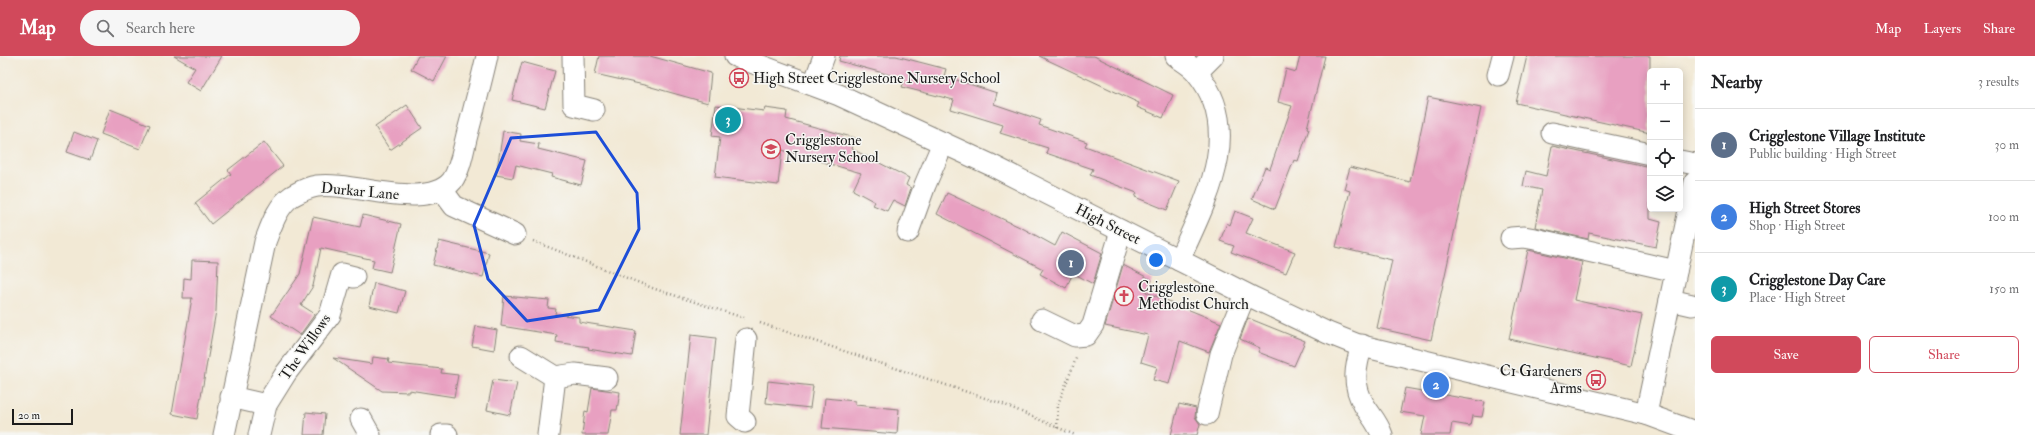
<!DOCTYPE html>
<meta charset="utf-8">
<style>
:root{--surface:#fff;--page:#f6f6f6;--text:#202124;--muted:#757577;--line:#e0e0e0;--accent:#d1495b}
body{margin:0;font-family:"IM FELL Double Pica",serif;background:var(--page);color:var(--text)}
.controls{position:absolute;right:12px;top:12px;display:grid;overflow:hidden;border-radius:6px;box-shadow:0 2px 10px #0003}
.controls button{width:36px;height:36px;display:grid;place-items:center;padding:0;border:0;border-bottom:1px solid var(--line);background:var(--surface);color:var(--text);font:20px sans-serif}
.scale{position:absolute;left:12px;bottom:10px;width:61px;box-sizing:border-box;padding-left:4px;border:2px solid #1c1c1c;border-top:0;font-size:11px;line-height:14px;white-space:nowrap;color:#1c1c1c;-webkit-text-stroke:3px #f6f6f2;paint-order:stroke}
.you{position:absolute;left:1156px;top:204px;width:14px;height:14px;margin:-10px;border:3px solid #fff;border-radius:50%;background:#1a73e8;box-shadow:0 0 0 6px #1a73e833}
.badge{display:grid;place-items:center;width:26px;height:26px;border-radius:50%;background:var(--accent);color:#fff;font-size:13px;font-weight:700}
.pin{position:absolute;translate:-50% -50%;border:2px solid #fff;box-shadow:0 1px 4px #0006}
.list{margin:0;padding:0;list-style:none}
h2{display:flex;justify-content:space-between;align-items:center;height:52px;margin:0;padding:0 16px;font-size:17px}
h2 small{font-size:13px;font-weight:400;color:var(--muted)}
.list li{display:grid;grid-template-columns:26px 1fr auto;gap:12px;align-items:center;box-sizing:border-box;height:72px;padding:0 16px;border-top:1px solid var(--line)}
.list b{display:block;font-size:15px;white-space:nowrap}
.list p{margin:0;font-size:13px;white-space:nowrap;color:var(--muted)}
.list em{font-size:13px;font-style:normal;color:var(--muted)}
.actions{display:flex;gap:8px;padding:12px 16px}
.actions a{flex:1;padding:9px 0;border:1px solid var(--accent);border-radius:6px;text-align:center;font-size:14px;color:var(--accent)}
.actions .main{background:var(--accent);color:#fff}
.icon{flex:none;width:22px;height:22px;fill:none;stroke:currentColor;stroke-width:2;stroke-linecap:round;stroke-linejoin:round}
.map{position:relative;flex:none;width:1695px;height:379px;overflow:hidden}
header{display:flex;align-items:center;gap:24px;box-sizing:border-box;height:56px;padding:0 20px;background:var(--accent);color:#fff}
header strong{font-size:19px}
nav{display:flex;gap:22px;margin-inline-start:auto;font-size:14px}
.search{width:280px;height:36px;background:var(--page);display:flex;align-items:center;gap:10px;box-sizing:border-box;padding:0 14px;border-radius:22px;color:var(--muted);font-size:15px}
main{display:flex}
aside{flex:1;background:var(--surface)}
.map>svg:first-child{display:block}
.building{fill:#e8a0c1}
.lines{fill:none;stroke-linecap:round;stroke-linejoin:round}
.minor-casing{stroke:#878278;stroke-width:23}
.path{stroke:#878278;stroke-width:2.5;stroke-dasharray:1 3;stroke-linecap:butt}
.minor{stroke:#fff;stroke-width:21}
.marked{fill:none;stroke:#1d4ed8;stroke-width:3;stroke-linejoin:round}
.labels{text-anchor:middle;stroke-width:3;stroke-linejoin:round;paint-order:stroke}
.poi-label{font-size:15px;fill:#1c1c1c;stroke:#f6f6f2;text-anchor:start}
.street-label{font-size:15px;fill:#1c1c1c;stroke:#f6f6f2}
</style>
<header>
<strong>Map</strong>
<div class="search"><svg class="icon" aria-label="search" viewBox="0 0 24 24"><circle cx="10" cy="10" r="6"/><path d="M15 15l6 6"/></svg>Search here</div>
<nav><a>Map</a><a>Layers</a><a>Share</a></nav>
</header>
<main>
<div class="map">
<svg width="1695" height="379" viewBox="0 0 1695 379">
<rect width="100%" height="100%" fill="#f6f6f2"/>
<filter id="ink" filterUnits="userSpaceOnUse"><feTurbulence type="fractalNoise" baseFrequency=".025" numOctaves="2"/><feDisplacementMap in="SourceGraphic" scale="8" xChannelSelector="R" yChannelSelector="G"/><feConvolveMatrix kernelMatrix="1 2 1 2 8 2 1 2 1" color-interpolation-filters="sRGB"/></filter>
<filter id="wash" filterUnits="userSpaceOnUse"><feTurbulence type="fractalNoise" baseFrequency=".012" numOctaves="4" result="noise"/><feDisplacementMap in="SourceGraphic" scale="16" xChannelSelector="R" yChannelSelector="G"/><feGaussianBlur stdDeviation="0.9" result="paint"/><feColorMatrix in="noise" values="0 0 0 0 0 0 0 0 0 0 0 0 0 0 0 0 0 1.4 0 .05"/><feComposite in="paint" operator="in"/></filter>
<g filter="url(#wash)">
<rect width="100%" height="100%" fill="#f2e9d5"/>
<g id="blocks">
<g class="building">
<polygon points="174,0 222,0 201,35 186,26 195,12"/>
<polygon points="418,0 447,0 434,25 411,13"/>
<polygon points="599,0 650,0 711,17 708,47 644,29 595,18"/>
<polygon points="840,0 896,0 946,13 944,20 997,37 994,48 1041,64 1039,69 1087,86 1085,90 1179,125 1167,154 1135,141 1137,137 1090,119 1093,113 1046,97 1048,92 1000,77 1003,69 951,53 954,44 902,31 905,23 839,5"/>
<polygon points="1039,0 1094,0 1173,39 1163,62 1137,51 1139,47"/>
<polygon points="1300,0 1325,0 1307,72 1309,73 1298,105 1294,104 1275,153 1252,143 1265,111 1270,113 1292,50 1278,46 1286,13 1296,16"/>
<polygon points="1527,0 1650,0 1650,77 1516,47"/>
<polygon points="522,6 555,15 545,52 512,44"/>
<polygon points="1428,41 1481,52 1431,284 1377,272 1392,204 1336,191 1350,135 1344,133 1350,111 1410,126"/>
<polygon points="407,49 422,72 390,94 375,71"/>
<polygon points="716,49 764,55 765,52 787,55 786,63 855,82 852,93 909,122 906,129 911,132 905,150 893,144 887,155 873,149 875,146 853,134 861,117 782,94 778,129 715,121 720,81 712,80"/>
<polygon points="110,53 150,69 140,93 101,78"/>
<polygon points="503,75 521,78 520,85 539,88 538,93 587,105 581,129 551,121 552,118 516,109 513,122 496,119"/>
<polygon points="74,76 97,85 90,104 67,96"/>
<polygon points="264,86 283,110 211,168 195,147 231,118 228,114"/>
<polygon points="1552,90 1650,111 1650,163 1661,166 1656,191 1589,177 1588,183 1535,171 1542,134 1523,130 1526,115 1546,120"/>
<polygon points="947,137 1024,173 1055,190 1062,176 1102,197 1093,228 1073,217 1066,232 1040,218 1043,213 937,158"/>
<polygon points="1235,155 1253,162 1246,177 1295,196 1286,217 1231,196 1234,190 1220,185 1227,167 1230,169"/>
<polygon points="363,159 401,168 390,216 372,212 374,204 321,192 313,230 301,249 315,258 300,279 271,260 300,218 313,161 360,171"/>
<polygon points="439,185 489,197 483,221 433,209"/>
<polygon points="1528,194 1582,206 1574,244 1642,259 1631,310 1509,283"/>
<polygon points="192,204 218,205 216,255 197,363 172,358 192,242 183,242 184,222 191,223"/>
<polygon points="1123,209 1152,224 1146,236 1221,267 1209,296 1180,285 1169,328 1153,324 1157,311 1141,306 1148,279 1105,270"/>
<polygon points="374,227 405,235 399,257 369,250"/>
<polygon points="504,240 549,244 548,252 556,253 555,258 579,261 579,266 636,275 632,300 588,293 589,291 556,286 557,279 501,270"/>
<polygon points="1248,262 1305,285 1294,310 1258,296 1260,292 1240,283"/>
<polygon points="476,270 497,274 494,294 472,290"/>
<polygon points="691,279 716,282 706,379 680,379"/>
<polygon points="373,301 389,303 388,307 442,313 441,317 458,319 454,341 409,334 409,336 382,335 333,302 372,308"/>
<polygon points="493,324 517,327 510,359 487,354"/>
<polygon points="768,325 813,330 810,352 766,347"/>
<polygon points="592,332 620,336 617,354 612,354 608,379 582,379 585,355 588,356"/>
<polygon points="1405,332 1485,346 1482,361 1472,360 1470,370 1452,367 1450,379 1421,379 1425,360 1400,356"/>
<polygon points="825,342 855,345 855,349 899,353 897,378 822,372"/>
<polygon points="1179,348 1196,352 1195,361 1200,368 1197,379 1171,379"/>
<polygon points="306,356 325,358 323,379 304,379"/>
</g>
</g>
</g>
<g filter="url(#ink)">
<use href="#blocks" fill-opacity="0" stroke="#878278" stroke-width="1"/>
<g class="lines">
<g class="minor-casing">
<g id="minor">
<polyline points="573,0 574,49 594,54"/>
<polyline points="735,0 839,39 991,109 1254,242 1328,277 1358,289 1387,296 1646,358 1695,376"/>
<path d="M1176,0c6,5 16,10 21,17 48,58 8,129 -18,187"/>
<polyline points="1197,16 1213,0"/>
<polyline points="1498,19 1503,0"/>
<polyline points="814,28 824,0"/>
<polyline points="1552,77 1650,98"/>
<polyline points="1680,105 1695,108"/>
<polyline points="442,134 454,150 515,178"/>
<polyline points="908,176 925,129 943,87"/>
<polyline points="1511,182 1524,181 1535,183 1676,215"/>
<polyline points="1670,244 1692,249"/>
<polyline points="1042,264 1075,280 1086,279 1093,269 1121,175"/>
<path d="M1362,289c-7,23 -10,39 2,60 7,11 14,18 18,30"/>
<polyline points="521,300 555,321 575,318 607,322"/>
<polyline points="231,341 266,349"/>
<polyline points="1207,358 1221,298 1245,238"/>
<polyline points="1646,358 1695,126"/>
<polyline points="361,363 370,379"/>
<polyline points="745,366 738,360 746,283"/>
<path d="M224,379l41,-193c6,-15 12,-36 27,-46 7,-4 17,-9 25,-10 36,-5 109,26 135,-5 9,-13 11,-31 15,-46 7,-26 14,-53 20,-79"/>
<polyline points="259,379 266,349 286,317 330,259 342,218 354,221"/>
<polyline points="441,379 447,379"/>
<polyline points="548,379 555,321"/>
</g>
</g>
<g class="path">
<polyline points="533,185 655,233 744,262"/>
<polyline points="760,267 1003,348 1075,379"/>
<polyline points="1057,372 1058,348 1077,300"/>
</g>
<use href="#minor" class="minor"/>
</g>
</g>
<path class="marked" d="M596,76l41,61 2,36 -40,81 -72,11 -39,-42 -14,-54 37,-87z"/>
<defs>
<g id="bus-ring" transform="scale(1)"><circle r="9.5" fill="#f6f6f2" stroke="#d1495b" stroke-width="1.5"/><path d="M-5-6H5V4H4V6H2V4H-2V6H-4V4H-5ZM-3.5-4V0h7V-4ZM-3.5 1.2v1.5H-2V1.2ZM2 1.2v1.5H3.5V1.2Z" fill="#d1495b"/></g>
<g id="school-ring" transform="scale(1)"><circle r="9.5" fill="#f6f6f2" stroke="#d1495b" stroke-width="1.5"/><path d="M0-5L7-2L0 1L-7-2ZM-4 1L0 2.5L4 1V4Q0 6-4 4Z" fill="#d1495b"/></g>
<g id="church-ring" transform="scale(1)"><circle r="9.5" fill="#f6f6f2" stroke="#d1495b" stroke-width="1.5"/><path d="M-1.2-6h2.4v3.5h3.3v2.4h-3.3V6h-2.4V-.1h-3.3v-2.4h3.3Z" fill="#d1495b"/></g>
</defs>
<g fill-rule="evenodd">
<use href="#bus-ring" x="739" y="22"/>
<use href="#school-ring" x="771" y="93"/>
<use href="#church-ring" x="1124" y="240"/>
<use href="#bus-ring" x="1596" y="324"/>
</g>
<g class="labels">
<g class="poi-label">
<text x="753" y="27">High Street Crigglestone Nursery School</text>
<text x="785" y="89">Crigglestone<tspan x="785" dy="17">Nursery School</tspan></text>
<text x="1138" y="236">Crigglestone<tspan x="1138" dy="17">Methodist Church</tspan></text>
<text x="1582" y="320" text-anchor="end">C1 Gardeners<tspan x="1582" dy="17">Arms</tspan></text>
</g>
<g class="street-label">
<text transform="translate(360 135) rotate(5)" y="5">Durkar Lane</text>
<text transform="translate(1108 168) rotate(27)" y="5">High Street</text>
<text transform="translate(305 291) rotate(-55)" y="5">The Willows</text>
</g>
</g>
</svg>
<div class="controls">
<button>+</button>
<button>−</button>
<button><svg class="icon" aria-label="locate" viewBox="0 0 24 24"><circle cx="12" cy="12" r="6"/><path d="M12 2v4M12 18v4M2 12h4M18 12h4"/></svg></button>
<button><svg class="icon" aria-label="layers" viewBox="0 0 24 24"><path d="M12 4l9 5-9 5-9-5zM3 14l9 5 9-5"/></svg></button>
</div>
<div class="scale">20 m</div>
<div class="you"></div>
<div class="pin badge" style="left:1071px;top:207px;background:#5c6f8a">1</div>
<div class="pin badge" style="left:1436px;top:329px;background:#3f7fe0">2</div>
<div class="pin badge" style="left:728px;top:64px;background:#0f9aa8">3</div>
</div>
<aside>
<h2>Nearby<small>3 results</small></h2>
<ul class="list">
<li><span class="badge" style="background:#5c6f8a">1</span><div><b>Crigglestone Village Institute</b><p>Public building · High Street</p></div><em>30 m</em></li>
<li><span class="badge" style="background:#3f7fe0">2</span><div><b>High Street Stores</b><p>Shop · High Street</p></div><em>100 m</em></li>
<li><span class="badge" style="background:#0f9aa8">3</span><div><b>Crigglestone Day Care</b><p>Place · High Street</p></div><em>150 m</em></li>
</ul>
<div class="actions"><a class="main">Save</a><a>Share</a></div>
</aside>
</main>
